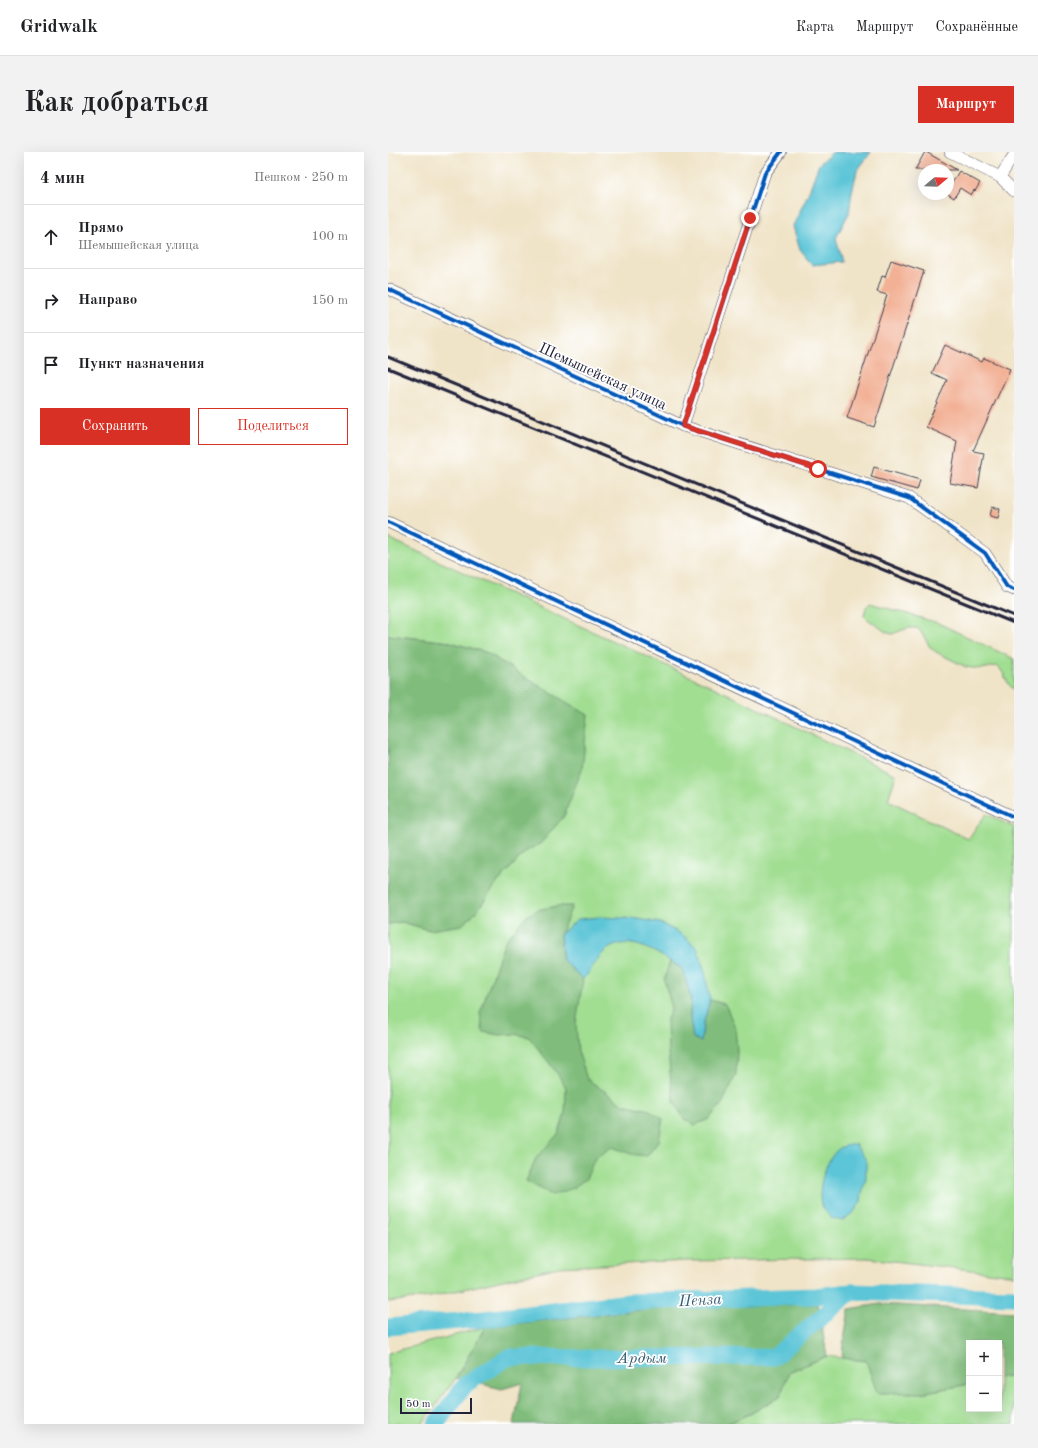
<!DOCTYPE html>
<html lang="ru">
<meta charset="utf-8">
<style>
:root{--surface:#fff;--page:#f2f2f2;--text:#202124;--muted:#757577;--line:#e0e0e0;--accent:#d93025}
body{margin:0;font-family:"Old Standard TT",serif;background:var(--page);color:var(--text)}
.controls{position:absolute;right:12px;bottom:12px;display:grid;overflow:hidden;border-radius:0px;box-shadow:0 4px 16px #0002}
.controls button{width:36px;height:36px;display:grid;place-items:center;padding:0;border:0;border-bottom:1px solid var(--line);background:var(--surface);color:var(--text);font:20px sans-serif}
.compass{position:absolute;left:530px;top:12px;width:36px;height:36px;border-radius:50%;background:var(--surface);box-shadow:0 4px 16px #0002;rotate:71deg}
.scale{position:absolute;left:12px;bottom:10px;width:72px;box-sizing:border-box;padding-left:4px;border:2px solid #22223b;border-top:0;font-size:11px;line-height:14px;white-space:nowrap;color:#22223b;-webkit-text-stroke:3px #fff;paint-order:stroke}
.stop{position:absolute;width:12px;height:12px;margin:-9px;border:3px solid #d93025;border-radius:50%;background:#fff}
.stop.end{background:#d93025;border-color:#fff;box-shadow:0 1px 4px #0008}
.list{margin:0;padding:0;list-style:none}
h2{display:flex;justify-content:space-between;align-items:center;height:52px;margin:0;padding:0 16px;font-size:17px}
h2 small{font-size:13px;font-weight:400;color:var(--muted)}
.list li{display:grid;grid-template-columns:26px 1fr auto;gap:12px;align-items:center;box-sizing:border-box;height:64px;padding:0 16px;border-top:1px solid var(--line)}
.list b{display:block;font-size:15px;white-space:nowrap}
.list p{margin:0;font-size:13px;white-space:nowrap;color:var(--muted)}
.list em{font-size:13px;font-style:normal;color:var(--muted)}
.actions{display:flex;gap:8px;padding:12px 16px}
.actions a{flex:1;padding:9px 0;border:1px solid var(--accent);border-radius:0px;text-align:center;font-size:14px;color:var(--accent)}
.actions .main{background:var(--accent);color:#fff}
.icon{flex:none;width:22px;height:22px;fill:none;stroke:currentColor;stroke-width:2;stroke-linecap:round;stroke-linejoin:round}
.map{position:relative;flex:none;width:626px;height:1272px;overflow:hidden;border-radius:0px}
header{display:flex;align-items:center;gap:24px;box-sizing:border-box;height:56px;padding:0 20px;background:var(--surface);border-bottom:1px solid var(--line)}
header strong{font-size:19px}
nav{display:flex;gap:22px;margin-inline-start:auto;font-size:14px}
.intro{display:flex;align-items:center;justify-content:space-between;box-sizing:border-box;height:96px;padding:0 24px}
h1{margin:0;font-size:28px}
.button{padding:10px 18px;border-radius:0px;background:var(--accent);color:#fff;font-size:14px;font-weight:700}
main{display:flex;gap:24px;padding:0 24px}
aside{flex:1;background:var(--surface);border-radius:0px;box-shadow:0 4px 16px #0002}
.map>svg:first-child{display:block}
.green{fill:#a1de92;stroke:#628066}
.forest{fill:#80bd7c;stroke:#51705c}
.water{fill:#5cc5d7;stroke:#3f7489}
.lines{fill:none;stroke-linecap:round;stroke-linejoin:round}
.river{stroke:#5cc5d7;stroke-width:17}
.building{fill:#f2b094}
.minor-casing{stroke:#413f50;stroke-width:12}
.minor{stroke:#fff;stroke-width:11}
.rail{stroke:#22223b;stroke-width:3}
.cycleway-casing{stroke:#fff;stroke-width:6}
.cycleway{stroke:#0057b8;stroke-width:4}
.route{stroke:#d93025;stroke-width:5}
.labels{text-anchor:middle;stroke-width:3.5;stroke-linejoin:round;paint-order:stroke}
.street-label{font-size:15px;fill:#22223b;stroke:#fff}
.water-label{font-size:16px;font-style:italic;fill:#365b72;stroke:#fff}
</style>
<header>
<strong>Gridwalk</strong>
<nav><a>Карта</a><a>Маршрут</a><a>Сохранённые</a></nav>
</header>
<div class="intro"><h1>Как добраться</h1><a class="button">Маршрут</a></div>
<main>
<aside>
<h2>4 мин<small>Пешком · 250 m</small></h2>
<ul class="list">
<li><svg class="icon" aria-label="ahead" viewBox="0 0 24 24"><path d="M12 20V5M6 11l6-6 6 6"/></svg><div><b>Прямо</b><p>Шемышейская улица</p></div><em>100 m</em></li>
<li><svg class="icon" aria-label="right" viewBox="0 0 24 24"><path d="M7 20v-9h11M14 6l5 5-5 5"/></svg><div><b>Направо</b></div><em>150 m</em></li>
<li><svg class="icon" aria-label="arrive" viewBox="0 0 24 24"><path d="M6 21V4h12l-3 4 3 4H6"/></svg><div><b>Пункт назначения</b></div></li>
</ul>
<div class="actions"><a class="main">Сохранить</a><a>Поделиться</a></div>
</aside>
<div class="map">
<svg width="626" height="1272" viewBox="0 0 626 1272">
<rect width="100%" height="100%" fill="#fff"/>
<filter id="ink" filterUnits="userSpaceOnUse"><feTurbulence type="fractalNoise" baseFrequency=".025" numOctaves="2"/><feDisplacementMap in="SourceGraphic" scale="8" xChannelSelector="R" yChannelSelector="G"/><feConvolveMatrix kernelMatrix="1 2 1 2 8 2 1 2 1" color-interpolation-filters="sRGB"/></filter>
<filter id="wash" filterUnits="userSpaceOnUse"><feTurbulence type="fractalNoise" baseFrequency=".012" numOctaves="4" result="noise"/><feDisplacementMap in="SourceGraphic" scale="16" xChannelSelector="R" yChannelSelector="G"/><feGaussianBlur stdDeviation="0.9" result="paint"/><feColorMatrix in="noise" values="0 0 0 0 0 0 0 0 0 0 0 0 0 0 0 0 0 1.4 0 .05"/><feComposite in="paint" operator="in"/></filter>
<g filter="url(#wash)">
<rect width="100%" height="100%" fill="#f0e4c8"/>
<g class="green">
<polygon points="0,386 321,533 508,623 500,648 580,687 598,662 626,675 626,1123 479,1106 301,1109 171,1115 42,1145 0,1150 0,772 14,770 42,778 89,759 107,733 138,699 153,691 133,523 100,501 62,490 0,483"/>
<path d="M482,451l68,20 76,36v31c-8,-6 -9,-18 -17,-24l-16,3 -15,-2 -30,-15 -6,-5 -9,-15 -4,-4h-9l-16,6 -6,-2 -20,-14 -2,-2 2,-9z"/>
<polygon points="97,1175 68,1226 34,1272 0,1272 0,1201"/>
<polygon points="439,1204 478,1209 533,1241 581,1232 581,1257 611,1257 611,1226 626,1223 626,1272 338,1272 364,1261 392,1244 401,1220"/>
</g>
<g class="forest">
<polygon points="0,483 62,490 100,501 133,523 200,563 194,617 176,664 153,691 138,699 107,733 89,759 74,773 42,778 14,770 0,772"/>
<polygon points="169,754 184,754 172,784 175,808 195,827 188,872 190,899 199,927 235,952 262,958 275,967 271,989 259,1004 243,1002 224,995 207,1006 198,1027 183,1037 164,1043 138,1029 148,1006 171,981 177,962 178,936 169,921 141,885 126,882 111,883 95,880 92,861 117,789 136,766 149,758"/>
<polygon points="282,809 295,817 303,847 302,866 313,890 315,873 322,848 337,852 347,875 349,899 348,923 334,952 321,967 307,973 296,967 286,949 283,931 280,900 279,867 283,858 282,849 276,828"/>
<polygon points="430,1152 439,1204 401,1220 392,1244 364,1261 338,1272 126,1272 134,1231 114,1237 68,1226 97,1175 261,1157"/>
<polygon points="492,1152 626,1160 626,1223 611,1226 611,1191 581,1191 581,1232 533,1241 489,1241 478,1209 454,1206 455,1193 461,1157"/>
</g>
<g class="water">
<polygon points="445,0 483,0 469,19 464,40 461,61 448,86 454,110 424,113 412,98 405,74 420,42 431,12"/>
<path d="M211,765l40,2 21,4 23,12 14,13 8,24 5,28 -7,25 -2,17 -8,-4 -3,-20 1,-19 -8,-30c-22,-13 -54,-39 -79,-17 -9,7 -12,19 -21,27l-20,-19 -3,-25 18,-16z"/>
<path d="M467,992l11,16v18l-4,15 -1,8 -7,11 -12,9 -11,-3c-3,-4 -9,-10 -10,-15 -4,-16 6,-49 21,-56 4,-2 9,-2 13,-3z"/>
</g>
<g class="lines">
<g class="river">
<polyline points="0,1175 96,1167 241,1150 428,1144 463,1140 626,1145"/>
<polyline points="48,1272 78,1232 121,1205 206,1206 386,1205 463,1140"/>
</g>
</g>
<g id="blocks">
<g class="building">
<polygon points="537,0 538,0 569,18 527,18"/>
<polygon points="571,19 592,31 587,39 586,38 583,43 572,36 566,46 560,42 560,38"/>
<polygon points="503,108 536,119 486,275 459,266 499,143 489,140 494,124 497,125"/>
<polygon points="557,193 594,210 596,206 622,217 585,299 596,301 590,336 562,331 569,289 538,275 559,228 544,221"/>
<polygon points="486,315 532,328 529,338 483,325"/>
<polygon points="604,355 612,357 610,366 602,364"/>
</g>
</g>
</g>
<g filter="url(#ink)">
<use href="#blocks" fill-opacity="0" stroke="#413f50" stroke-width="1"/>
<g class="lines">
<g class="minor-casing">
<g id="minor">
<polyline points="562,0 612,25 626,3"/>
<polyline points="612,25 626,39"/>
<polyline points="0,137 295,274 521,346 597,401 619,435 626,438"/>
<polyline points="295,274 377,21 393,0"/>
<polyline points="0,370 626,665"/>
</g>
</g>
<use href="#minor" class="minor"/>
<g class="rail">
<polyline points="0,205 626,464"/>
<polyline points="0,216 626,471"/>
</g>
<g class="cycleway-casing">
<g id="cycleway">
<polyline points="0,137 295,274 521,346 597,401 619,435 626,438"/>
<polyline points="295,274 377,21 393,0"/>
<polyline points="0,370 626,665"/>
</g>
</g>
<use href="#cycleway" class="cycleway"/>
</g>
</g>
<g class="lines" filter="url(#ink)">
<polyline class="route" points="362,66 295,274 430,317"/>
</g>
<g class="labels">
<g class="street-label">
<text transform="translate(215 224) rotate(25)" y="5">Шемышейская улица</text>
</g>
<g class="water-label">
<text transform="translate(312 1147) rotate(-3)" y="6">Пенза</text>
<text x="254" y="1211">Ардым</text>
</g>
</g>
</svg>
<div class="controls">
<button>+</button>
<button>−</button>
</div>
<svg class="compass" viewBox="-18 -18 36 36"><path d="M0-13l5 13h-10z" fill="#e53935"/><path d="M0 13l5-13h-10z" fill="#757577"/></svg>
<div class="scale">50 m</div>
<div class="stop" style="left:430px;top:317px"></div>
<div class="stop end" style="left:362px;top:66px"></div>
</div>
</main>
